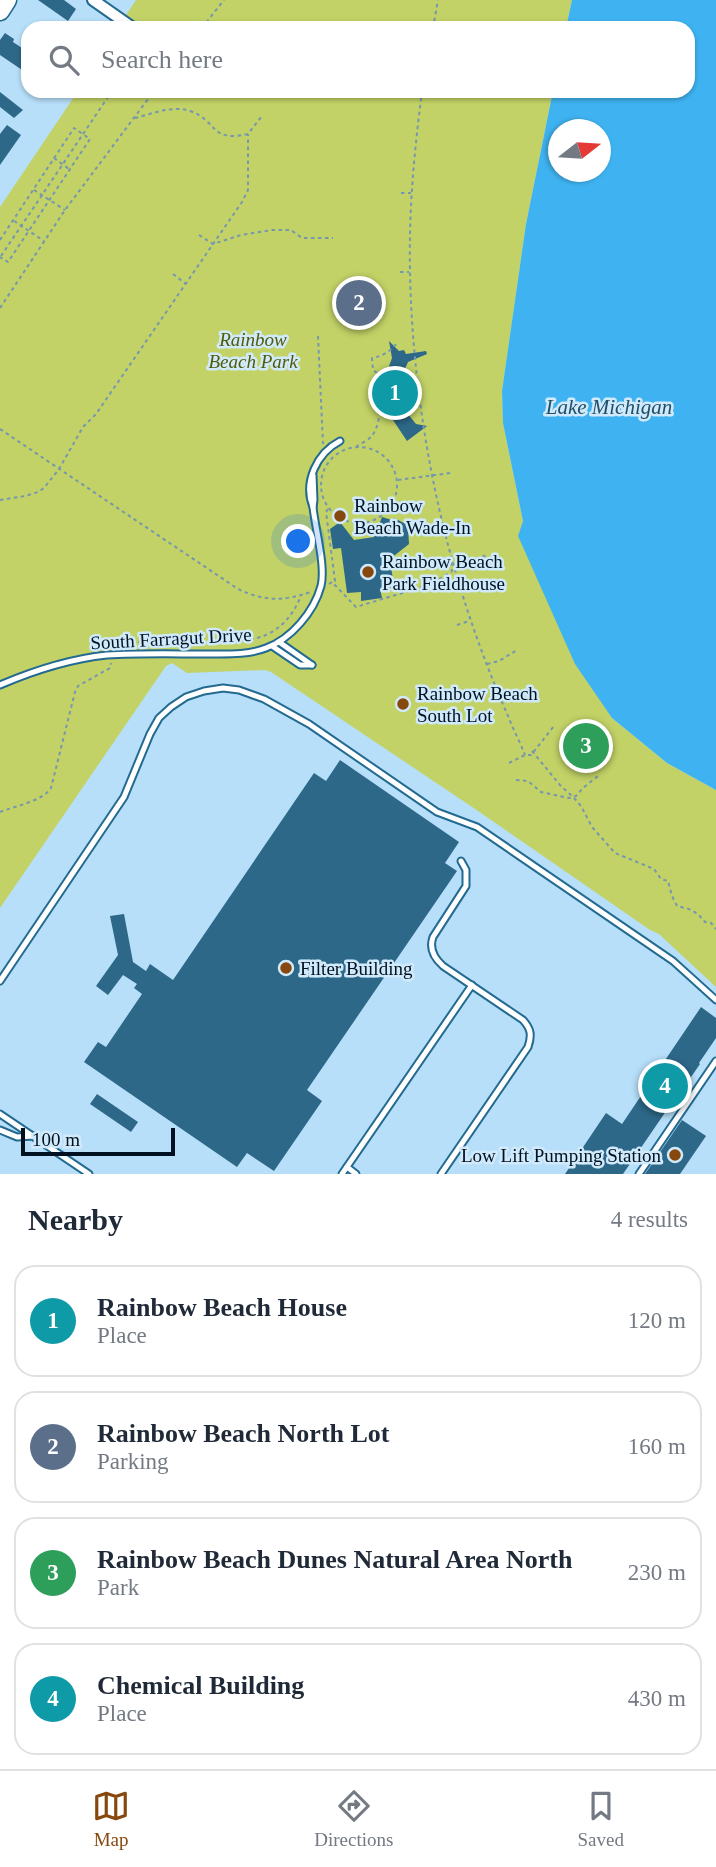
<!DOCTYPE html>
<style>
:root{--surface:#fff;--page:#f6f6f7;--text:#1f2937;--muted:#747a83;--line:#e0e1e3;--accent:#87480d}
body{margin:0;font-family:Georgia,serif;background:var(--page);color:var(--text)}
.compass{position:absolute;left:548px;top:119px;width:63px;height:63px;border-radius:50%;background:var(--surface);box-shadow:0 2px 5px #0004;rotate:73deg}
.scale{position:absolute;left:21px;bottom:18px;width:154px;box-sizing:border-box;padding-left:7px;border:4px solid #001221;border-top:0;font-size:19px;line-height:24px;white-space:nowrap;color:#001221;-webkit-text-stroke:5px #d0eafc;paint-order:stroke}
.you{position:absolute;left:299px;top:542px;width:24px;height:24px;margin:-18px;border:5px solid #fff;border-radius:50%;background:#1a73e8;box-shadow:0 0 0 10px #1a73e833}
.badge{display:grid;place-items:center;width:46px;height:46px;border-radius:50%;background:var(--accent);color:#fff;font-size:23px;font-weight:700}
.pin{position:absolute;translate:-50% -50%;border:4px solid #fff;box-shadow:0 2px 7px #0006}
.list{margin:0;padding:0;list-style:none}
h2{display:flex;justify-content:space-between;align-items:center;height:91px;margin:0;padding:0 28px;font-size:30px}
h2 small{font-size:23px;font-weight:400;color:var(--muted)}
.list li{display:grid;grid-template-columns:46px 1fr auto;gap:21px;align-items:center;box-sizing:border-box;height:112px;margin:0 14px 14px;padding:0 14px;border:2px solid var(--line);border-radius:21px}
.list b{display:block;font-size:26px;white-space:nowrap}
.list p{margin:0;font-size:23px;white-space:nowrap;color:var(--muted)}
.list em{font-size:23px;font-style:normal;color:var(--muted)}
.icon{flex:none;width:38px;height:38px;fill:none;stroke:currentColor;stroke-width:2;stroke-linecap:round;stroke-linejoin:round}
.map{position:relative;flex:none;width:716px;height:1174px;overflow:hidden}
.search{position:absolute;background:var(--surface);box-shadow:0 2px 5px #0004;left:21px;right:21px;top:21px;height:77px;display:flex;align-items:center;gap:18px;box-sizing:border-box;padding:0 24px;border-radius:21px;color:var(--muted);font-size:26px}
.sheet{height:595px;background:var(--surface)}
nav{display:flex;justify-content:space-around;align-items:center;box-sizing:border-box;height:98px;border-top:2px solid var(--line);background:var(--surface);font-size:19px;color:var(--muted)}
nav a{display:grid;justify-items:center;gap:4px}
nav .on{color:var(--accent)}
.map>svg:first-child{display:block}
.green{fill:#c2d266}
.water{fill:#3fb3f1;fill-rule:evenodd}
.building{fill:#2d6889}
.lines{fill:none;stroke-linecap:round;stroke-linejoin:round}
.lane-casing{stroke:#236a90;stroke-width:9}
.street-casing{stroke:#236a90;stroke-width:14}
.primary-casing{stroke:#236a90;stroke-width:21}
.path{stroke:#7797ae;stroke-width:2;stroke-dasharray:3.5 3.5;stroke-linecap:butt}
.lane{stroke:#fff;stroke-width:5}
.street{stroke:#fff;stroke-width:10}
.primary{stroke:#fff;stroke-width:18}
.poi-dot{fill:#87480d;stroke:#d0eafc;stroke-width:2.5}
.labels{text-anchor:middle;stroke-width:5;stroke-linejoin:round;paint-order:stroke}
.park-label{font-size:19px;font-style:italic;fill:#515a06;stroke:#d0eafc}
.poi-label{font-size:19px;fill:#001221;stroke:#d0eafc;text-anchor:start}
.street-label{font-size:19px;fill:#001221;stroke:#d0eafc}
.water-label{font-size:21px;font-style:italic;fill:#214f69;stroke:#d0eafc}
</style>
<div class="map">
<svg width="716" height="1174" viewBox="0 0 716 1174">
<rect width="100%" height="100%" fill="#b7dff9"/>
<g class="green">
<polygon points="136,0 572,0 566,28 120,28 126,15"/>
<polygon points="78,91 553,91 526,224 502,391 503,423 523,521 519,536 612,718 667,763 716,790 716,987 659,934 650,930 481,813 271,672 265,670 187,673 172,663 166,666 0,908 0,207"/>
</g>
<path class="water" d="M572,0h144v790l-49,-27 -55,-45 -37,-54 -57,-128 5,-15 -20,-98 -1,-32 24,-167 27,-133h135v-63h-122zM558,130h42v42h-42z"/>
<g class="building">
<polygon points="38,0 64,0 76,9 68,21"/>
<polygon points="5,33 14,39 13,42 28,52 28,74 0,55 0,40"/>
<polygon points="0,92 23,110 14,118 0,107"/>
<polygon points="7,125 21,135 0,165 0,134"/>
<polygon points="389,341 399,351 404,350 406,354 426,351 427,354 408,362 401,378 406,385 405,390 408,403 403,408 416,424 427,426 407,441 385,408 382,385 392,358"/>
<polygon points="382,517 392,520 394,518 406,524 407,528 408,528 409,544 390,559 394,587 380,589 382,598 361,601 361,592 347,593 341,548 333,549 330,529 340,522 354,540 374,537"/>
<polygon points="340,760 459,842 445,863 457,871 307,1090 322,1101 274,1171 247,1153 237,1167 84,1062 98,1042 106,1047 142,994 134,988 137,984 123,975 108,995 96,986 118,955 110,916 124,914 133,962 146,971 150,964 173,980 314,773 326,781"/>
<polygon points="701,1007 716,1018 716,1038 699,1063 700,1064 689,1080 688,1079 623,1174 565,1174 606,1113 622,1124"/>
<polygon points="97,1094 138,1122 131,1132 90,1104"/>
<polygon points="682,1120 706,1136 680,1174 645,1174"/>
</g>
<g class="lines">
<g class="lane-casing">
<g id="lane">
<polyline points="313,507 314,500 313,475"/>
<polyline points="279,642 312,665"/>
<polyline points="272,646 300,665 312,665"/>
<path d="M0,685c35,-15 69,-26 107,-30 34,-2 68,-1 101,-1 20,0 40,1 58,-6 25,-9 48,-36 55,-62 5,-20 -6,-58 -8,-79 -10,-25 4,-54 27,-66"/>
<polyline points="0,981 124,797 150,734 159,718 171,707 186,697 204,691 223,688 239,690 264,699 309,724 437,812 477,827 673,961 716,1000"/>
<polyline points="0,1114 89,1174"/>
<polyline points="0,1130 17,1137 34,1136"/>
<polyline points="347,1167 356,1174"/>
<polyline points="342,1174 472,985"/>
<path d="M441,1174l87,-127c4,-12 3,-18 -5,-27l-80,-54c-9,-8 -14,-18 -10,-29l33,-51v-16l-5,-9"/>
<polyline points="639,1174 716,1061"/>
</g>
</g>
<g class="street-casing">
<polyline id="street" points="93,0 133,28"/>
</g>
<g class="primary-casing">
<polyline id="primary" points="0,11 7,0"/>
</g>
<g class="path">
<polyline points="202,28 224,0"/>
<polyline points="433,28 438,0"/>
<path d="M422,91c-6,47 -11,95 -12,143 -2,105 13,220 41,322 15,54 34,108 57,160 5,13 12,26 17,39"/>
<path d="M135,118c16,-4 38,-13 55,-7 27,9 20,32 58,23l14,-18"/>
<polyline points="54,158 69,169"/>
<polyline points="34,190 65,210"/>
<polyline points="401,193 411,193"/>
<polyline points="14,221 44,241"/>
<polyline points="199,235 213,244 241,235 272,230 291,230 302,238 333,238"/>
<polyline points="0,240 74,128 90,139 8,262 0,257"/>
<polyline points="1,256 112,91"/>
<polyline points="400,272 409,272"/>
<polyline points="173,274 186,284"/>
<polyline points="0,308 65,210 154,91"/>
<polyline points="318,336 323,444"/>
<path d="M0,429l238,160c28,13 45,12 73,3"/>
<circle cx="359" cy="485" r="38"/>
<path d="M356,447c4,-3 11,-6 15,-10 14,-17 7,-45 6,-64l-4,-3 -1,-12c12,-2 18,-7 26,-16"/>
<polyline points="398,480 450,473"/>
<polyline points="0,500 25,496 38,492 44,488 59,469 83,427 96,414 242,202 248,190 248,134"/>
<polyline points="328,509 326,512 335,581 333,582"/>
<polyline points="457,569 488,554"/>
<polyline points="329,584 332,582 356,607 432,584 452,571 451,560"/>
<polyline points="457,625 469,621"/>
<path d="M112,646l4,-4c26,0 52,0 78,0 25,-1 53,3 76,-9 16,-9 24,-21 31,-37"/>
<polyline points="487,664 499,661 517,650"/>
<polyline points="532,751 560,785 574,798 581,806 592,827 615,853 654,869 661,879 668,881 672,896 677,906 689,909 698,914 705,922 711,923 716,929"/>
<polyline points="509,763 525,755 531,755 554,726"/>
<polyline points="516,780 528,781 541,792 569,798 576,796 583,788 598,776"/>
<path d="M0,812c15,-6 43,-11 51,-24l24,-96 3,-6 32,-18 1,-5"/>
</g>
<use href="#lane" class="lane"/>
<use href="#street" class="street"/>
<use href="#primary" class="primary"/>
</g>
<g class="poi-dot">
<circle cx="340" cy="516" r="7"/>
<circle cx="368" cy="572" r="7"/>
<circle cx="403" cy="704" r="7"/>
<circle cx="286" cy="968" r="7"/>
<circle cx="675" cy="1155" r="7"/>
</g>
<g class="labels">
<g class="park-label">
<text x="253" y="346">Rainbow<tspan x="253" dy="22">Beach Park</tspan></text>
</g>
<g class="poi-label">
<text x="354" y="512">Rainbow<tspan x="354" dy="22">Beach Wade-In</tspan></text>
<text x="382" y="568">Rainbow Beach<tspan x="382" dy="22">Park Fieldhouse</tspan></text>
<text x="417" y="700">Rainbow Beach<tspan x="417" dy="22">South Lot</tspan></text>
<text x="300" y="975">Filter Building</text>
<text x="661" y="1162" text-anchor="end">Low Lift Pumping Station</text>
</g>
<g class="street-label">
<text transform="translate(171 638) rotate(-3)" y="7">South Farragut Drive</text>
</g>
<g class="water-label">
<text x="609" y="414">Lake Michigan</text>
</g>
</g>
</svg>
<svg class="compass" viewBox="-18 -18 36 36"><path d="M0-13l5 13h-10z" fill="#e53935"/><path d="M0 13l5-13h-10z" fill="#747a83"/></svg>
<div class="scale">100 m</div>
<div class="you"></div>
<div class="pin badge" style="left:395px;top:393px;background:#0f9aa8">1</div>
<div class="pin badge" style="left:359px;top:303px;background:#5c6f8a">2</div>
<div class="pin badge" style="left:586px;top:746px;background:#2e9e5b">3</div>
<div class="pin badge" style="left:665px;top:1086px;background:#0f9aa8">4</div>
<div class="search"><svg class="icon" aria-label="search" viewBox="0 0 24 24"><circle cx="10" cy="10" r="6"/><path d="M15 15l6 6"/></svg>Search here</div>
</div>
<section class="sheet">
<h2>Nearby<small>4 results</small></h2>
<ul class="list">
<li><span class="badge" style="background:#0f9aa8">1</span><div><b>Rainbow Beach House</b><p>Place</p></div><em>120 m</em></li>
<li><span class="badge" style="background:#5c6f8a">2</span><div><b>Rainbow Beach North Lot</b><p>Parking</p></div><em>160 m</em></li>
<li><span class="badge" style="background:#2e9e5b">3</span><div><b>Rainbow Beach Dunes Natural Area North</b><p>Park</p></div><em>230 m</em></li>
<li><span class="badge" style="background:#0f9aa8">4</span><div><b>Chemical Building</b><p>Place</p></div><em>430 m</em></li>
</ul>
</section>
<nav>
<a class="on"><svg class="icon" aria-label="map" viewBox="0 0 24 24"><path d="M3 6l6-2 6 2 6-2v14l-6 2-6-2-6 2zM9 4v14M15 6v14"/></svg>Map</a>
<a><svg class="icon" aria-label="directions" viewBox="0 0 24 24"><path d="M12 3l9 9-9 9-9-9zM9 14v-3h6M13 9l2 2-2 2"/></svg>Directions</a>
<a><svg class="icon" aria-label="saved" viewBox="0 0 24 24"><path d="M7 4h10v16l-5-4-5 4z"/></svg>Saved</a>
</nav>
